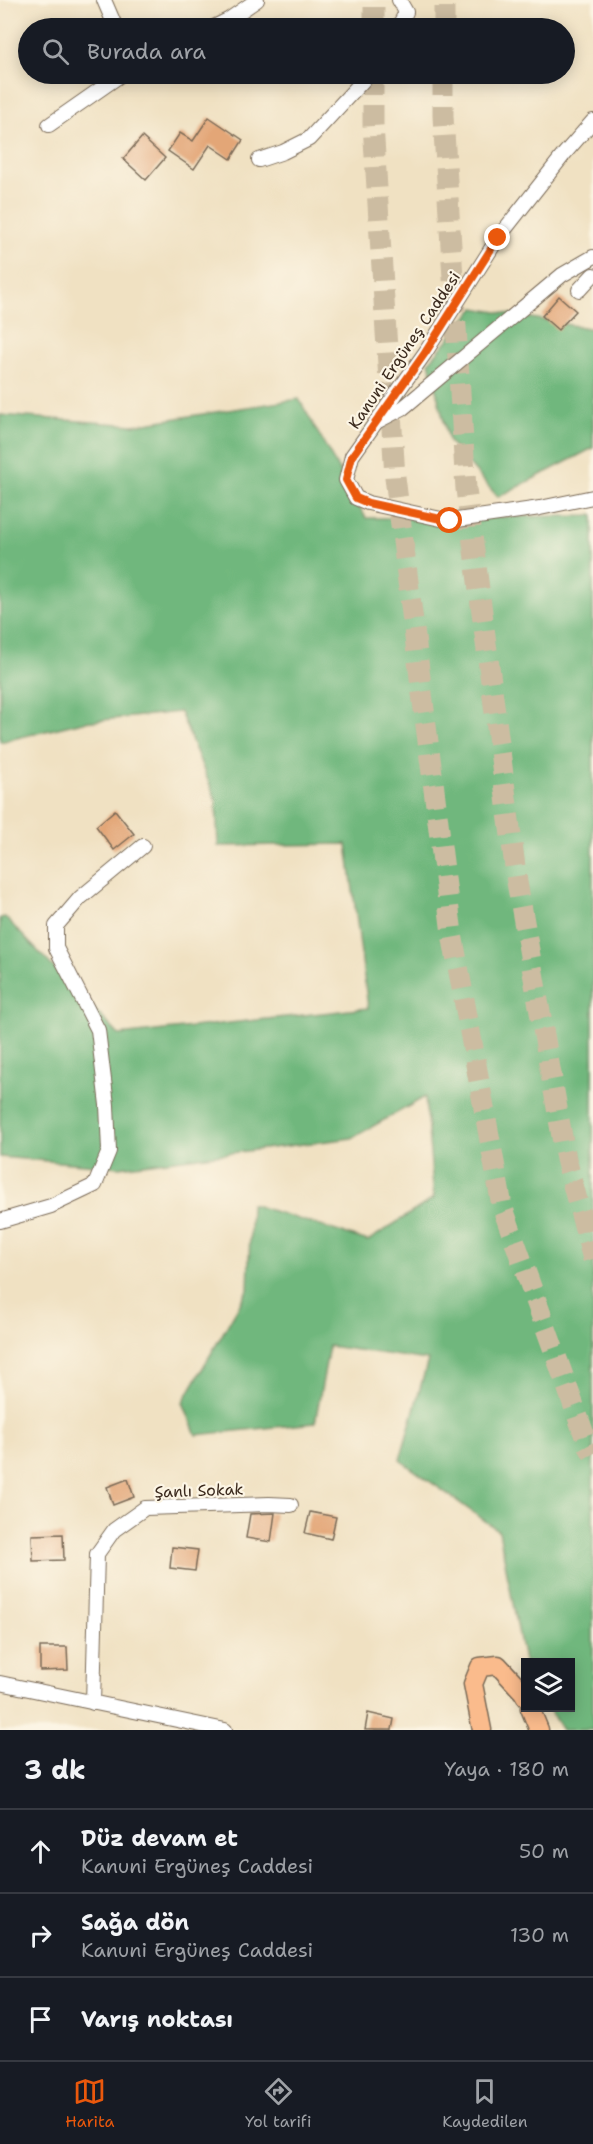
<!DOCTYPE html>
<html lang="tr">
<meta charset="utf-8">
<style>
:root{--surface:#171b24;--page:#242831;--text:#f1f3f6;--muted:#9ea1a6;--line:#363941;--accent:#ea580c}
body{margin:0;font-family:"Shantell Sans",sans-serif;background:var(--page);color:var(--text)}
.controls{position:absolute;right:18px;bottom:18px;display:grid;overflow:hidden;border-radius:0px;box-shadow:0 3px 15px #0003}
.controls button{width:54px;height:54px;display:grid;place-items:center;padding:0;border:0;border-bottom:2px solid var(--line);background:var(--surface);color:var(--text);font:30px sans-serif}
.stop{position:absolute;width:18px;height:18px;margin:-14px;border:4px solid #ea580c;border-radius:50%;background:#fff}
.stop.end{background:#ea580c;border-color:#fff;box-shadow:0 2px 6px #0008}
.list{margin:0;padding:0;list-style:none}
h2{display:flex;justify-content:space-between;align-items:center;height:78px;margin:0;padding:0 24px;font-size:26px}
h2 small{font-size:20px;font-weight:400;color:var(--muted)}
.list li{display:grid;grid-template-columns:39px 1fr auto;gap:18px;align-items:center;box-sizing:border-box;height:84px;padding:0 24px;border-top:2px solid var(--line)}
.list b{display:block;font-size:22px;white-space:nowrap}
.list p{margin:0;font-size:20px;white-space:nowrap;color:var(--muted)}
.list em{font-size:20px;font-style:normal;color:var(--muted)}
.icon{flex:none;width:33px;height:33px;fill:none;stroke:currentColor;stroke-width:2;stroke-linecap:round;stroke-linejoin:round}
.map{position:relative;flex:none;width:593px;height:1730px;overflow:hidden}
.search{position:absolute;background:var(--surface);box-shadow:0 3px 15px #0003;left:18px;right:18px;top:18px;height:66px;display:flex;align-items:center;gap:15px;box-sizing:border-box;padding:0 21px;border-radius:33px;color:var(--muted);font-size:22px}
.sheet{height:330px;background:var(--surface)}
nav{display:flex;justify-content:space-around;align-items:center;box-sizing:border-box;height:84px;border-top:2px solid var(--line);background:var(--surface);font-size:16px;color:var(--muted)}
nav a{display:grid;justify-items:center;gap:3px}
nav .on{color:var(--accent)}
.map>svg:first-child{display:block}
.forest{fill:#70b77d;stroke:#56704e;stroke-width:1.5}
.building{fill:#e3a677}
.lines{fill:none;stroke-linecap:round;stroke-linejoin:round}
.highway-tunnel{stroke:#ccbca1;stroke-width:21;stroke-dasharray:21 10;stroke-linecap:butt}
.minor-casing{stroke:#7a6a57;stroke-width:16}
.major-casing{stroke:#7a6a57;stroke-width:21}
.minor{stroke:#fff;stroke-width:14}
.major{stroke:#fabb8c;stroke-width:18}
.route{stroke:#ea580c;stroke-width:8}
.labels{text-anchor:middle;stroke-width:4.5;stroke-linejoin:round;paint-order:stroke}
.street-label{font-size:16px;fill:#3b2a1e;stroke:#fcf5e5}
</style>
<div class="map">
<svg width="593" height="1730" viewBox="0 0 593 1730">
<rect width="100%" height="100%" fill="#fcf5e5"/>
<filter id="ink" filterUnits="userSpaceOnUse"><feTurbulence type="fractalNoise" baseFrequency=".0167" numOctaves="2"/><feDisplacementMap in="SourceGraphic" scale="12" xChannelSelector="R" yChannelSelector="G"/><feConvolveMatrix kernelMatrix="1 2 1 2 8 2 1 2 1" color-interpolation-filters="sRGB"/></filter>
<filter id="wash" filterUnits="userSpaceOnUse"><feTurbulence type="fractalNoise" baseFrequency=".008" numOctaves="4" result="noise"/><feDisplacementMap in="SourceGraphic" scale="24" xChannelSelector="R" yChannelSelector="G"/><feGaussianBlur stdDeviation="1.35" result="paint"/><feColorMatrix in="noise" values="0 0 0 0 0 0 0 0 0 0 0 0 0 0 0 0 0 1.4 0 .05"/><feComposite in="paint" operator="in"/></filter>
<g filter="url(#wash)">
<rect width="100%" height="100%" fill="#f0e1c2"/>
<g class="forest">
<polygon points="475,308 593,329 593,448 498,497 449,442 429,362"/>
<polygon points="299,399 366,518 585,516 593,514 593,1730 562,1730 548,1708 570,1708 570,1662 526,1662 525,1666 499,1531 400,1460 428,1360 329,1346 315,1423 196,1435 183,1402 248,1290 251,1204 368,1241 434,1198 425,1097 352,1138 119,1167 0,1157 0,918 5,917 119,1035 368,1008 347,844 218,846 216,800 180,712 83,722 0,742 0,415 133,425"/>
</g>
<g id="blocks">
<g class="building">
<polygon points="209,117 243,140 231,159 210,145 194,169 168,151 180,133 193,141"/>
<polygon points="142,137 165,158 146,180 123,159"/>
<polygon points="559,296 576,311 558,330 542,316"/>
<polygon points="115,810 134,834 114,850 96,826"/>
<polygon points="128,1479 134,1497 113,1505 107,1487"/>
<polygon points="310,1512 336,1517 331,1539 305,1533"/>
<polygon points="275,1513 271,1542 246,1538 250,1514"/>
<polygon points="63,1534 64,1560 33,1561 32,1535"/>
<polygon points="172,1547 198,1550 195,1571 170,1568"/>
<polygon points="40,1647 67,1647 68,1670 40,1671"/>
<polygon points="368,1713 394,1719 392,1730 365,1730"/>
</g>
</g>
</g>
<g filter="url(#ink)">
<use href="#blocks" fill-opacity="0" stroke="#7a6a57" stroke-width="1.5"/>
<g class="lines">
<g class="highway-tunnel">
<polyline points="374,28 374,0"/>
<polyline points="444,28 444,0"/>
<polyline points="373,74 373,124 395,477 452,934 502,1206 588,1445 593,1454"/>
<polyline points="443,74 443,116 466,489 517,882 566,1159 593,1259"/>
</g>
<g class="minor-casing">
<g id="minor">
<polyline points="104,0 116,28"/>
<polyline points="212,28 228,20 257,0"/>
<polyline points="398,28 406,12 399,0"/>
<polyline points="593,121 565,153 498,238 425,353 352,456 346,480 356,498 368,503 450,521 540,508 593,497"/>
<polyline points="49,125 122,74"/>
<polyline points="259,160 283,152 309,139 369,74"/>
<polyline points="579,290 593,275"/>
<polyline points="378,421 403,408 562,275 593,257"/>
<polyline points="0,1221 51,1206 95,1185 109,1151 107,1105 98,1030 56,948 56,926 80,898 143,846"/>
<polyline points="0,1683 225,1730"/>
<polyline points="93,1703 97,1554 114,1530 145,1508 269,1504 291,1505"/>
</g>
</g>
<g class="major-casing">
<g id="major">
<polyline points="530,1708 539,1730"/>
<polyline points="482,1730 473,1684 480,1667 498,1665 523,1692 526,1697"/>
</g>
</g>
<use href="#minor" class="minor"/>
<use href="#major" class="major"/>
</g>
</g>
<g class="lines" filter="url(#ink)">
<polyline class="route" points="450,521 368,503 356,498 346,480 352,456 425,353 498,238"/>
</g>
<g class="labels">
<g class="street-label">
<text transform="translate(404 350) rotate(-56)" y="6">Kanuni Ergüneş Caddesi</text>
<text transform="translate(199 1490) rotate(-2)" y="6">Şanlı Sokak</text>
</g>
</g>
</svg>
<div class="controls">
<button><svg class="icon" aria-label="layers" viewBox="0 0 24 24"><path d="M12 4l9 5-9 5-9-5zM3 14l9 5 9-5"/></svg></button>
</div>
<div class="stop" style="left:450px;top:521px"></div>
<div class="stop end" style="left:498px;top:238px"></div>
<div class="search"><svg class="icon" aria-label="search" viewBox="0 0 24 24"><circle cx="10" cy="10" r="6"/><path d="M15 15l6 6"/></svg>Burada ara</div>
</div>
<section class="sheet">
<h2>3 dk<small>Yaya · 180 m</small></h2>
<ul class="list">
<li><svg class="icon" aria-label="ahead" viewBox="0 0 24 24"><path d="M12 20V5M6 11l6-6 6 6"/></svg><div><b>Düz devam et</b><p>Kanuni Ergüneş Caddesi</p></div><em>50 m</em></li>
<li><svg class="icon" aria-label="right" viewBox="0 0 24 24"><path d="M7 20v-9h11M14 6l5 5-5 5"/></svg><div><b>Sağa dön</b><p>Kanuni Ergüneş Caddesi</p></div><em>130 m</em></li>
<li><svg class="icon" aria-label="arrive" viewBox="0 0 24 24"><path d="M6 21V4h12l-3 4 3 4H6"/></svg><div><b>Varış noktası</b></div></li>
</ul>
</section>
<nav>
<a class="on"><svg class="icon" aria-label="map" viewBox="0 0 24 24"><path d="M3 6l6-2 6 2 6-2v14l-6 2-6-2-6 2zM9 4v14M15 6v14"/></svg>Harita</a>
<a><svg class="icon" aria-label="directions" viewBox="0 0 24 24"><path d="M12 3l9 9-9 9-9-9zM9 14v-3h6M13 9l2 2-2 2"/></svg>Yol tarifi</a>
<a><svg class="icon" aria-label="saved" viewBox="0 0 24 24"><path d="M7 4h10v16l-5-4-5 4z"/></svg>Kaydedilen</a>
</nav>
